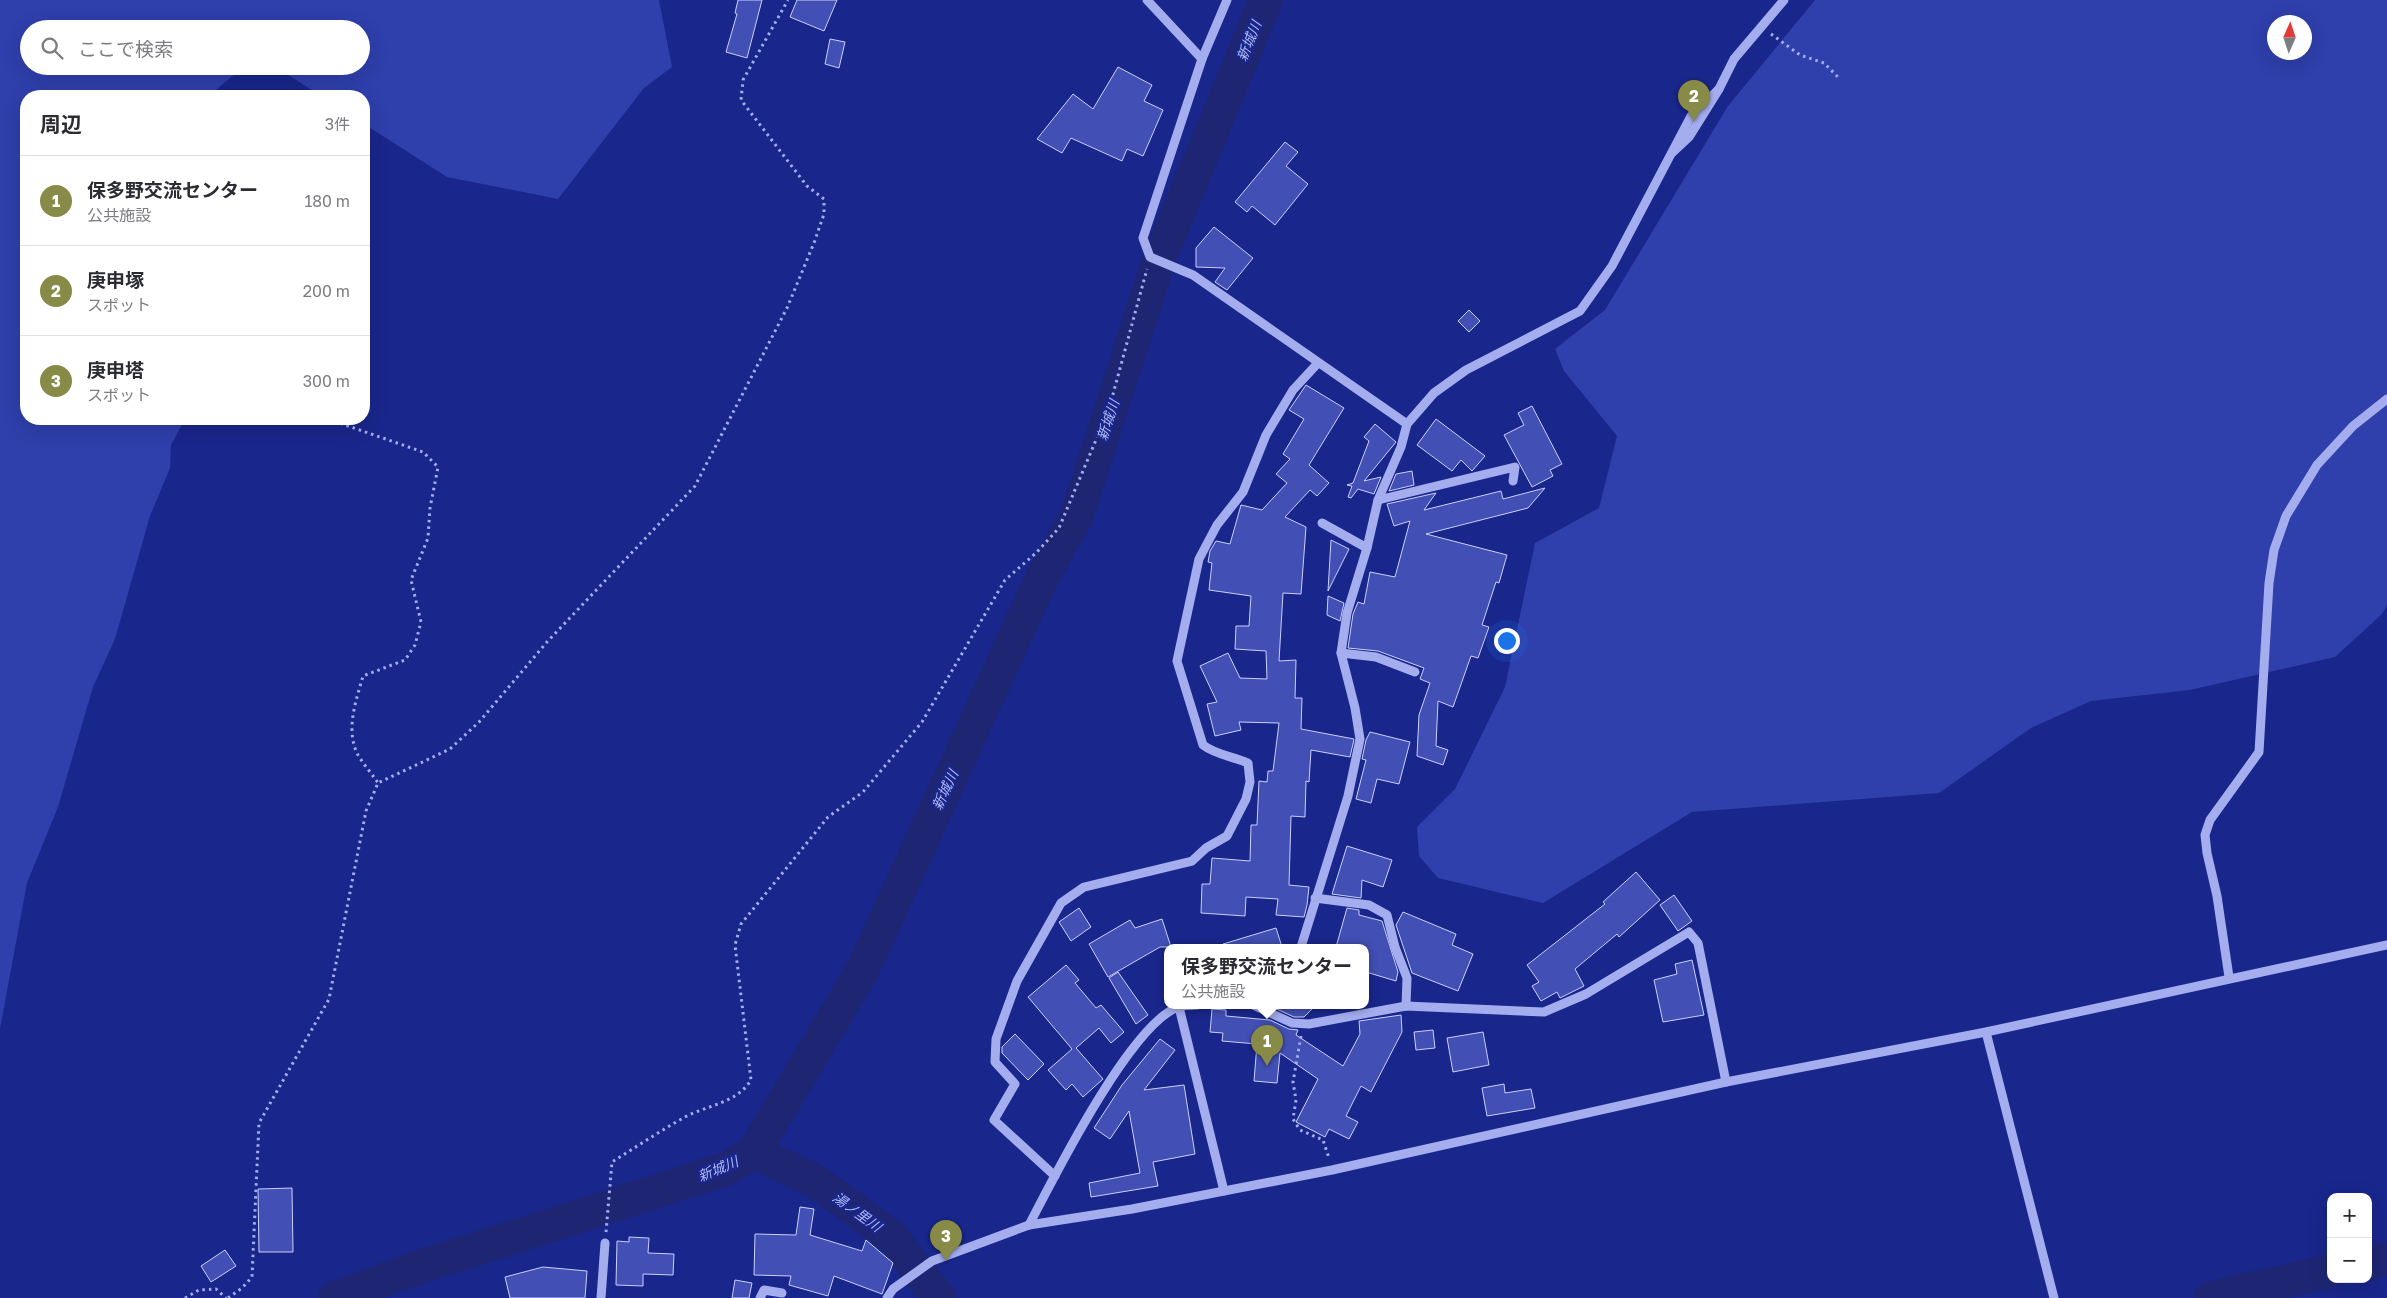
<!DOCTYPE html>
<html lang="ja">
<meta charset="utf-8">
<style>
:root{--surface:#fff;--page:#f2f2f3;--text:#2b2b33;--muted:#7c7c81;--line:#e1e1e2;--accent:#888a48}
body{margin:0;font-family:"Golos Text","Noto Sans JP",sans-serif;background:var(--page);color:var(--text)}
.controls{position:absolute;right:15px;bottom:15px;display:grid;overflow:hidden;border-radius:10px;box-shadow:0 5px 20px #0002}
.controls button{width:45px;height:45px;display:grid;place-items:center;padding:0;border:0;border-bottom:1px solid var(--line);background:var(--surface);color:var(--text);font:25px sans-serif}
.compass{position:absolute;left:2267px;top:15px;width:45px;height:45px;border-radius:50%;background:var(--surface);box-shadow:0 5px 20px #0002;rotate:3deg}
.you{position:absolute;left:1506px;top:640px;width:18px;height:18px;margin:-12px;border:4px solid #fff;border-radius:50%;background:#1a73e8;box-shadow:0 0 0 8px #1a73e833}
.badge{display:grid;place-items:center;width:32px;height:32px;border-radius:50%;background:var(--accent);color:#fff;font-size:16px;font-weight:700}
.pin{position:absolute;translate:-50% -41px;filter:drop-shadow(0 1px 2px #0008)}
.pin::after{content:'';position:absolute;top:26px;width:18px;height:15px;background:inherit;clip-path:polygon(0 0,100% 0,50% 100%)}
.popup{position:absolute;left:1164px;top:944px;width:205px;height:65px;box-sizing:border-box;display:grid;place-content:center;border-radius:10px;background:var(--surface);filter:drop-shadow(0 1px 4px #0005);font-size:16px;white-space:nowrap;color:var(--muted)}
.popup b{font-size:19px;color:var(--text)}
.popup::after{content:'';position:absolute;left:50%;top:100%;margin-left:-10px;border:10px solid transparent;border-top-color:var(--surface)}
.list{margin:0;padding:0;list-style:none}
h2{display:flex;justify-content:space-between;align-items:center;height:65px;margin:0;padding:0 20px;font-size:21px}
h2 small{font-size:16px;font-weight:400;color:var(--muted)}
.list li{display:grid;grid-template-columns:32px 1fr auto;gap:15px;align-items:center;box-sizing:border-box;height:90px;padding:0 20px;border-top:1px solid var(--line)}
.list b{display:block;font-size:19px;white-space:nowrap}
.list p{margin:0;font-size:16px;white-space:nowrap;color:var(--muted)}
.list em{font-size:16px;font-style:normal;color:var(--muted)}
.icon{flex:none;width:28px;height:28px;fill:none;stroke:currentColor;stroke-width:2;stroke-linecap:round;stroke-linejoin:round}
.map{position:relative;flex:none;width:2387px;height:1298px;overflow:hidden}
.search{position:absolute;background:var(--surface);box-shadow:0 5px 20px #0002;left:20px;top:20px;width:350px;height:55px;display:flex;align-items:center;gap:12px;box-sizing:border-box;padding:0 18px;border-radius:28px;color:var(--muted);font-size:19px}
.panel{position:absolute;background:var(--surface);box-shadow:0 5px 20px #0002;left:20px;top:90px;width:350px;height:335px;border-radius:20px}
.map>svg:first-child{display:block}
.green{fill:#2f3fac;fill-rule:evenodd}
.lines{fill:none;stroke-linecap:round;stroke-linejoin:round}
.river{stroke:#1e2674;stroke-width:34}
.building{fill:#424fb4;stroke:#cad0fa}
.path{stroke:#a4adee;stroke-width:3;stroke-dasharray:2.5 4;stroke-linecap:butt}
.minor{stroke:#a4adee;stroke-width:9}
.labels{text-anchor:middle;stroke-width:4.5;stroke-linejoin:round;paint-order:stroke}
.water-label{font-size:14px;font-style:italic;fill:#b0b9f5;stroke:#19268b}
</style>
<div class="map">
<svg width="2387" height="1298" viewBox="0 0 2387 1298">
<rect width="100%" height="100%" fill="#19268b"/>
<g class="green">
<polygon points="0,0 659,0 672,67 644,88 558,199 447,177 364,124 364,96 321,96 290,76 265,66 361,66 361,29 29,29 29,66 244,66 209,96 26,96 26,419 185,419 171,445 170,468 150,516 115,639 93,687 58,807 27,883 0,1029"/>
<path d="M1815,0h572v606l-6,9 -46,42 -145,33 -99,11 -60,27 -92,65 -247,19 -149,91 -105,-25 -19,-22 -2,-29 38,-38 50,-102 30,-144 64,-35 18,-72 -53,-65 -9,-22 50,-39 123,-204zM2274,22h30v30h-30z"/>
</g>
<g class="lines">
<g class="river">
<polyline points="754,1152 815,1181 891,1236 939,1298"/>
<polyline points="2368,1263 2387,1259"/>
<polyline points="335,1298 423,1266 726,1169 754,1152 863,969 1040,582 1077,515 1160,257 1266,0"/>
<polyline points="2211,1298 2331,1271"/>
</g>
</g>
<g class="building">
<polygon points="738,0 762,0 747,58 726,52 737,14 735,13"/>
<polygon points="797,0 837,0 824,31 790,17"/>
<polygon points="830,39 845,42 839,68 825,64"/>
<polygon points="1118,67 1152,85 1144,101 1163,110 1143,156 1127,149 1122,161 1071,138 1062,153 1037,139 1073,94 1093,109"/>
<polygon points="1285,142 1298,152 1286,166 1308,184 1275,225 1252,206 1247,212 1235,202"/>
<polygon points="1214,227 1253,258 1227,290 1215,282 1225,268 1196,267 1196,248"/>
<polygon points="1469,310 1480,321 1469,332 1458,321"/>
<polygon points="1306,385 1344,408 1309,465 1329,483 1317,496 1310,490 1285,517 1306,527 1301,594 1283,593 1279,661 1296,660 1295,698 1302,698 1301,729 1354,739 1350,757 1311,750 1309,782 1306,781 1305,817 1291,816 1289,885 1309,887 1307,905 1304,917 1276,915 1278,899 1246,897 1245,916 1201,913 1202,884 1210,884 1212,858 1250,861 1251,825 1257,825 1259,781 1267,782 1268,771 1273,771 1279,723 1239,722 1241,730 1215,736 1207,704 1217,702 1200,666 1228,653 1240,678 1267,679 1266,651 1235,649 1236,626 1249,626 1251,596 1209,590 1212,563 1208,562 1210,551 1216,541 1230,544 1241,505 1262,510 1287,483 1276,474 1290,459 1283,454 1304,419 1289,410"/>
<polygon points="1532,406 1562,464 1550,470 1553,476 1532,487 1504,435 1524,425 1518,413"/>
<polygon points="1436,419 1485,456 1472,471 1461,460 1452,471 1417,445"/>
<polygon points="1375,424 1396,442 1364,481 1381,477 1374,494 1358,489 1351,498 1348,497 1352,486 1347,485 1353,483 1369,441 1364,437"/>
<polygon points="1412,471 1414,485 1389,491 1396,474"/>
<polygon points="1545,488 1528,508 1426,534 1507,555 1499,583 1496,582 1482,625 1489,627 1478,658 1471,656 1453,707 1438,701 1436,746 1448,750 1443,765 1417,756 1419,715 1430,683 1420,679 1424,668 1378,651 1348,648 1353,614 1358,602 1364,604 1370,572 1395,577 1410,521 1394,526 1387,504 1436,493 1424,510 1501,491 1503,499"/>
<polygon points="1331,540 1349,549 1328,591"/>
<polygon points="1328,596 1344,603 1340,621 1327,615"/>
<polygon points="1370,732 1410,742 1399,784 1377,779 1371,803 1356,799 1366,760 1362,759 1366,740"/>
<polygon points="1347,846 1392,860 1383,887 1362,880 1361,898 1332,894"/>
<polygon points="1636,872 1660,900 1619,937 1617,934 1575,969 1584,986 1560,998 1557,992 1541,1001 1532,986 1539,982 1527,965 1605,904 1603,902"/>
<polygon points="1674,895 1692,921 1678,931 1660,905"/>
<polygon points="1079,908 1091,927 1071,941 1059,922"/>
<polygon points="1347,908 1359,910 1359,915 1382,921 1398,972 1396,981 1366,972 1366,947 1336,947"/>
<polygon points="1403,912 1456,934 1452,945 1473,954 1458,991 1412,973 1396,925"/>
<polygon points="1162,919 1171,947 1160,947 1108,977 1089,944 1130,920 1135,928"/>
<polygon points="1276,928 1282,947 1223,947 1223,944"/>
<polygon points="1692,960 1704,1015 1663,1022 1654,980 1677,974 1675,964"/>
<polygon points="1066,965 1079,980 1075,983 1096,1008 1101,1005 1124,1032 1111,1043 1099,1028 1076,1048 1103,1079 1083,1097 1072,1084 1066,1090 1048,1070 1072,1049 1028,997"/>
<polygon points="1118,972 1148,1015 1136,1024 1109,978"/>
<polygon points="1268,1005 1316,1005 1304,1017 1294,1017"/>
<polygon points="1212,1009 1226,1010 1226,1016 1270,1020 1289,1029 1298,1030 1296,1035 1343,1066 1360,1034 1359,1021 1401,1015 1402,1032 1371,1092 1361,1086 1346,1116 1358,1122 1349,1139 1329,1129 1325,1137 1296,1122 1318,1079 1280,1053 1277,1083 1254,1081 1257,1044 1222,1041 1223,1033 1210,1032"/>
<polygon points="1433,1030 1435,1048 1416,1050 1414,1032"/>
<polygon points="1483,1032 1489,1065 1453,1072 1447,1038"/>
<polygon points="1015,1034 1044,1064 1028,1080 1002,1053 1002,1047"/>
<polygon points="1160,1039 1175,1050 1144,1090 1184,1085 1195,1154 1153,1162 1158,1186 1091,1197 1089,1183 1140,1173 1129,1111 1110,1139 1094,1128 1122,1085"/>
<polygon points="1504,1084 1505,1093 1531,1089 1535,1108 1487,1116 1482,1088"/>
<polygon points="292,1188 293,1252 259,1252 258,1189"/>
<polygon points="800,1207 814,1209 810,1235 862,1251 866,1240 893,1263 882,1294 834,1276 828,1296 789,1285 791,1276 754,1275 755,1234 796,1235"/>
<polygon points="629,1237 649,1238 648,1253 674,1254 673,1275 643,1274 643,1286 616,1285 617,1241 629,1242"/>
<polygon points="225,1250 236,1266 211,1282 201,1266"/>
<polygon points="543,1267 587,1271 585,1298 510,1298 505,1277"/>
<polygon points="735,1280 752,1283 749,1298 732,1298"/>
</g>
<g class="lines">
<g class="path">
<polyline points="1771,34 1800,55 1824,63 1839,78"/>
<path d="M328,419l95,33 15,15 -8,41 -2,30 -17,42 10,42 -6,23 -10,15 -42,16c-7,25 -18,54 -5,79 6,10 14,19 20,28"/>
<polyline points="1301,1036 1293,1082 1296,1100 1293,1119 1300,1130 1323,1140 1329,1158"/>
<path d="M606,1232l6,-70c24,-15 48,-31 73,-45 23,-12 52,-14 66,-37l-16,-135 6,-21 87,-107 35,-25 59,-70 83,-142 31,-27 23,-25 50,-119 38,-140"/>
<polyline points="185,1298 199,1290 216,1289 226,1298"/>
<polyline points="228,1298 242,1288 252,1277 259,1123 329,999 366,811 378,783 450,749 479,722 547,642 695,486 787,308 814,243 824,214 824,199 807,186 741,100 743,80 788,0"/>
</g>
<g class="minor">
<polyline points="1147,0 1202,59"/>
<polyline points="1227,0 1202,59 1143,238 1150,257 1193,275 1407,424"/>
<polyline points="1673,152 1689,137 1719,89 1734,59 1784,0"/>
<polyline points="1378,500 1515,467 1513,481"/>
<polyline points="1322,523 1367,548"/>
<polyline points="1341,653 1376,657 1415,672"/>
<polyline points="1315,898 1369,905 1387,915 1395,947 1407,978 1406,1006"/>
<polyline points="1301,947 1348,796 1360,739 1355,708 1341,653 1347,613 1367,548 1378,500 1401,447 1407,424 1434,393 1466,370 1580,311 1612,266 1691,116 1719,89"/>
<polyline points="2229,977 2217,896 2207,853 2205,835 2210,820 2259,752 2269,583 2274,550 2286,516 2317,465 2353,426 2387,399"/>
<polyline points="1253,1005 1292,1023 1309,1024 1406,1006 1544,1012 1586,994 1689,932 1698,943 1726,1082"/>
<polyline points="1179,1007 1224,1191"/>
<polyline points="1986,1032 2054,1298"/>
<path d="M1055,1176l-61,-56 21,-36 -20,-22 1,-23 21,-58 44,-78 23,-16 108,-26 14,-13 21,-12 19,-37 4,-17 -2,-19c-16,-7 -32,-8 -45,-18l-26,-84 22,-102 18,-34 26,-33 23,-57 27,-45 25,-27"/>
<path d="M1029,1225c25,-48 101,-200 149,-218 6,-2 14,-2 19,-2"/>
<polyline points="601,1298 605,1243"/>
<polyline points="760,1298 764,1290 782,1293"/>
<polyline points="887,1298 893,1289 932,1261 1029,1225 1132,1209 1332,1170 1726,1082 1986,1032 2387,945"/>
</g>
</g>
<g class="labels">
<g class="water-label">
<text transform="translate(1249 41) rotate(-68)" y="5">新城川</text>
<text transform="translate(1108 420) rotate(-72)" y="5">新城川</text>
<text transform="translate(945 790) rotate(-65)" y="5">新城川</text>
<text transform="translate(718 1169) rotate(-23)" y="5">新城川</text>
<text transform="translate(857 1212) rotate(36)" y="5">湯ノ里川</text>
</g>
</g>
</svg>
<div class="controls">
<button>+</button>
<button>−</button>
</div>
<svg class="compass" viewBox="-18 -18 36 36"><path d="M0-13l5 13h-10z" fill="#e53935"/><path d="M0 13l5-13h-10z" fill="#7c7c81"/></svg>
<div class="you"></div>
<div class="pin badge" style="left:1267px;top:1066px">1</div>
<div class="popup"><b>保多野交流センター</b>公共施設</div>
<div class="pin badge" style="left:1694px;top:121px">2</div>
<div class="pin badge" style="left:946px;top:1261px">3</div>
<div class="search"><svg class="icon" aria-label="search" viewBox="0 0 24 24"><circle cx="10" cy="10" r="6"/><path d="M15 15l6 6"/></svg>ここで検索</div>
<section class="panel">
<h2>周辺<small>3件</small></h2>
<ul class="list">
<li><span class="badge">1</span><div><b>保多野交流センター</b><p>公共施設</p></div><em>180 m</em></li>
<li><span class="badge">2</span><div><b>庚申塚</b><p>スポット</p></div><em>200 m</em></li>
<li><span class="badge">3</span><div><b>庚申塔</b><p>スポット</p></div><em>300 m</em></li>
</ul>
</section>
</div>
